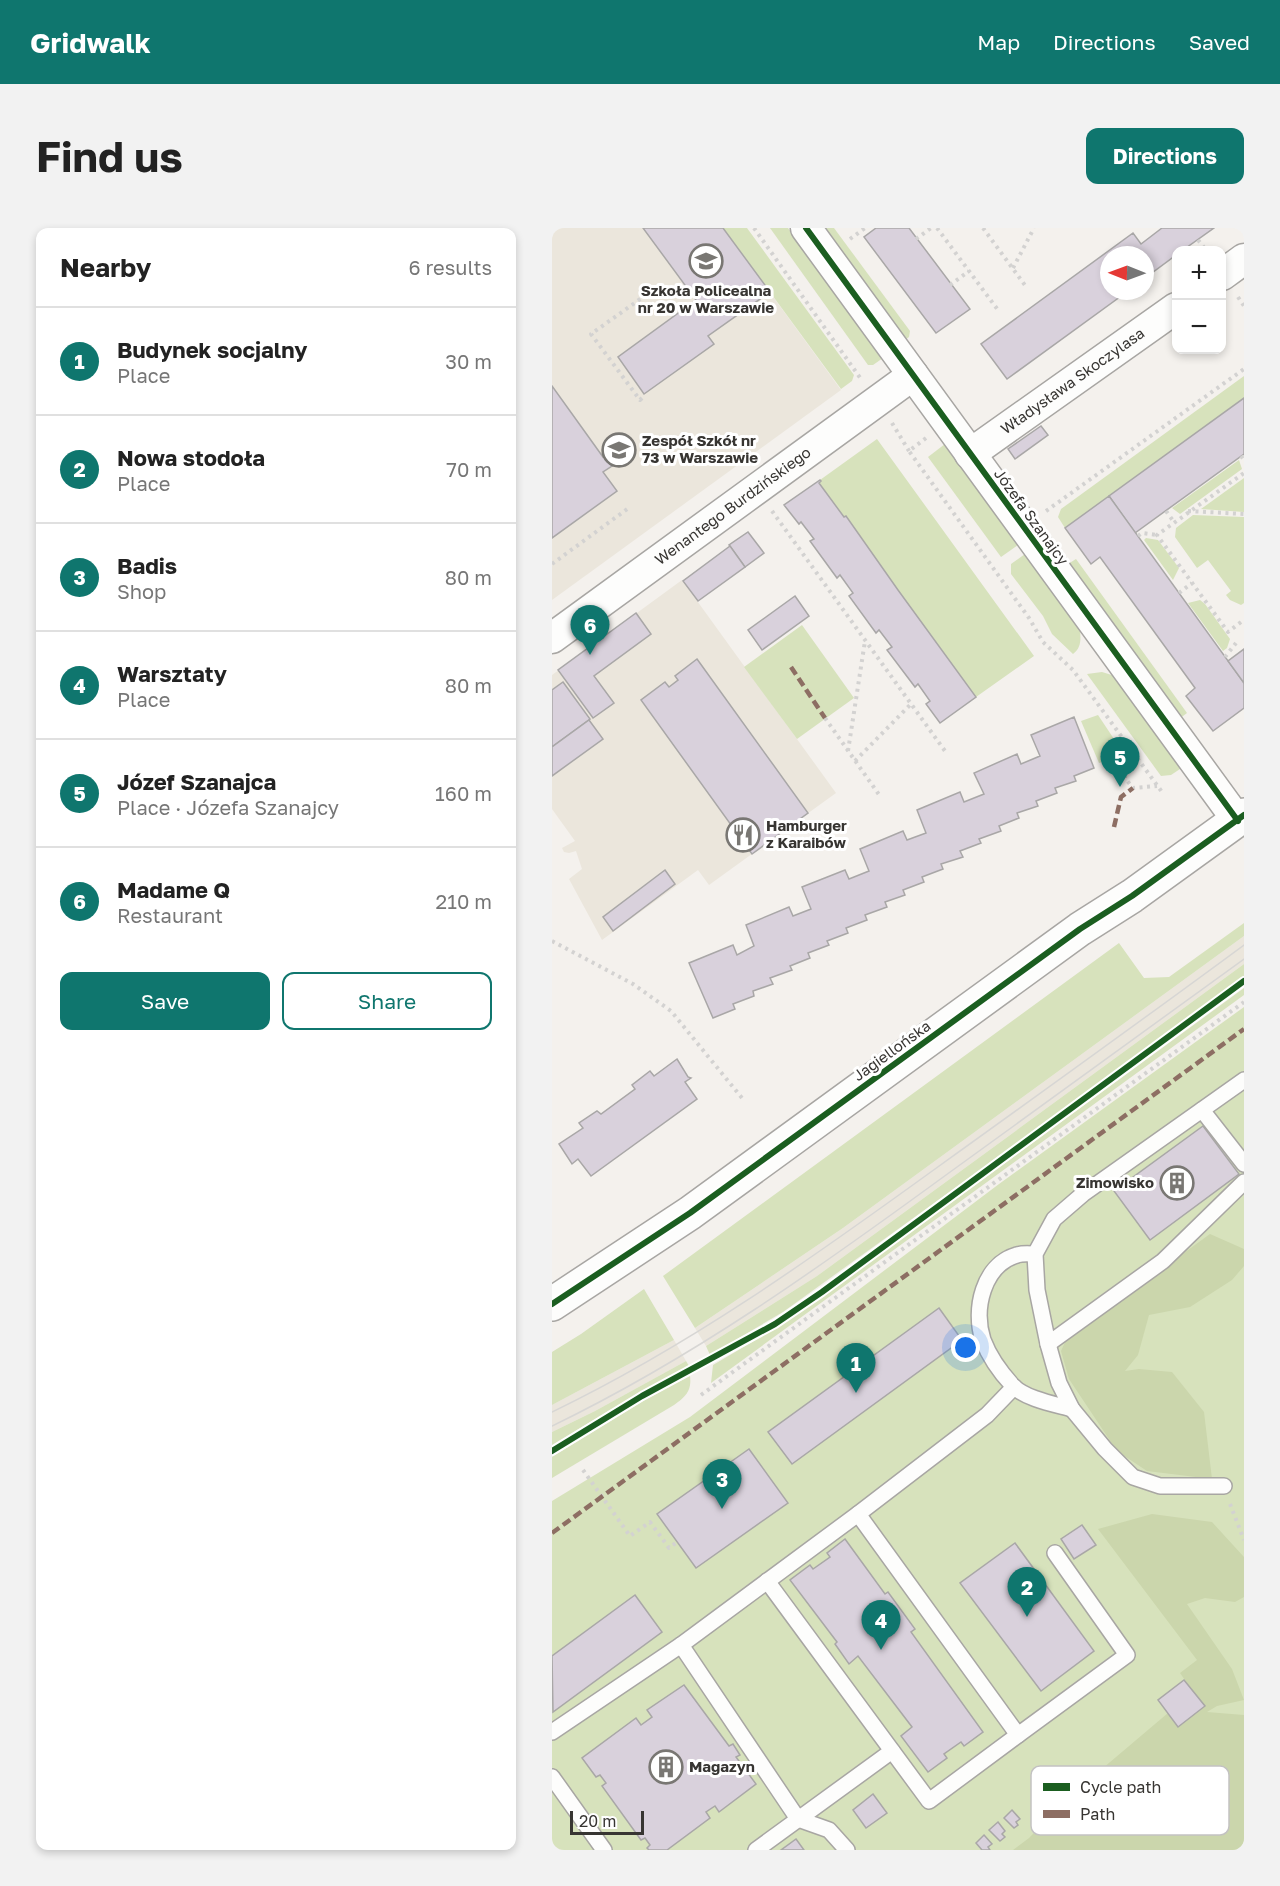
<!DOCTYPE html>
<meta charset="utf-8">
<style>
:root{--surface:#fff;--page:#f2f2f2;--text:#222;--muted:#767676;--line:#e0e0e0;--accent:#0f766e}
body{margin:0;font-family:"Golos Text",sans-serif;background:var(--page);color:var(--text)}
.controls{position:absolute;right:18px;top:18px;display:grid;overflow:hidden;border-radius:12px;box-shadow:0 3px 9px #0003}
.controls button{width:54px;height:54px;display:grid;place-items:center;padding:0;border:0;border-bottom:2px solid var(--line);background:var(--surface);color:var(--text);font:30px sans-serif}
.compass{position:absolute;left:548px;top:18px;width:54px;height:54px;border-radius:50%;background:var(--surface);box-shadow:0 3px 9px #0003;rotate:271deg}
.scale{position:absolute;left:18px;bottom:15px;width:74px;box-sizing:border-box;padding-left:6px;border:3px solid #373532;border-top:0;font-size:16px;line-height:21px;white-space:nowrap;color:#373532;-webkit-text-stroke:4px #fff;paint-order:stroke}
.you{position:absolute;left:414px;top:1120px;width:21px;height:21px;margin:-15px;border:4px solid #fff;border-radius:50%;background:#1a73e8;box-shadow:0 0 0 9px #1a73e833}
.badge{display:grid;place-items:center;width:39px;height:39px;border-radius:50%;background:var(--accent);color:#fff;font-size:20px;font-weight:700}
.pin{position:absolute;translate:-50% -50px;filter:drop-shadow(0 2px 3px #0008)}
.pin::after{content:'';position:absolute;top:32px;width:21px;height:18px;background:inherit;clip-path:polygon(0 0,100% 0,50% 100%)}
.list{margin:0;padding:0;list-style:none}
h2{display:flex;justify-content:space-between;align-items:center;height:78px;margin:0;padding:0 24px;font-size:26px}
h2 small{font-size:20px;font-weight:400;color:var(--muted)}
.list li{display:grid;grid-template-columns:39px 1fr auto;gap:18px;align-items:center;box-sizing:border-box;height:108px;padding:0 24px;border-top:2px solid var(--line)}
.list b{display:block;font-size:22px;white-space:nowrap}
.list p{margin:0;font-size:20px;white-space:nowrap;color:var(--muted)}
.list em{font-size:20px;font-style:normal;color:var(--muted)}
.actions{display:flex;gap:12px;padding:18px 24px}
.actions a{flex:1;padding:14px 0;border:2px solid var(--accent);border-radius:12px;text-align:center;font-size:21px;color:var(--accent)}
.actions .main{background:var(--accent);color:#fff}
.map{position:relative;flex:none;width:692px;height:1622px;overflow:hidden;border-radius:12px}
header{display:flex;align-items:center;gap:36px;box-sizing:border-box;height:84px;padding:0 30px;background:var(--accent);color:#fff}
header strong{font-size:28px}
nav{display:flex;gap:33px;margin-inline-start:auto;font-size:21px}
.intro{display:flex;align-items:center;justify-content:space-between;box-sizing:border-box;height:144px;padding:0 36px}
h1{margin:0;font-size:42px}
.button{padding:15px 27px;border-radius:12px;background:var(--accent);color:#fff;font-size:21px;font-weight:700}
main{display:flex;gap:36px;padding:0 36px}
aside{flex:1;background:var(--surface);border-radius:12px;box-shadow:0 3px 9px #0003}
.map>svg:first-child{display:block}
.built{fill:#ebe6dc}
.green{fill:#d7e2bc}
.forest{fill:#cbd6ac}
.building{fill:#d9d1dc;stroke:#a9a7a7;stroke-width:1.5}
.lines{fill:none;stroke-linecap:round;stroke-linejoin:round}
.lane-casing{stroke:#a8a6a3;stroke-width:18}
.street-casing{stroke:#a8a6a3;stroke-width:33}
.secondary-casing{stroke:#a8a6a3;stroke-width:36}
.path{stroke:#d3d2d1;stroke-width:4;stroke-dasharray:3 4.5;stroke-linecap:butt}
.lane{stroke:#fdfdfc;stroke-width:15}
.street{stroke:#fdfdfc;stroke-width:30}
.secondary{stroke:#fdfdfc;stroke-width:33}
.tram{stroke:#d7d6d4;stroke-width:1.5}
.quiet{stroke:#8d6e63;stroke-width:4.5;stroke-dasharray:9 4.5;stroke-linecap:butt}
.cycleway-casing{stroke:#fff;stroke-width:10}
.cycleway{stroke:#1b5e20;stroke-width:6}
.labels{text-anchor:middle;stroke-width:6;stroke-linejoin:round;paint-order:stroke}
.poi-label{font-size:15px;font-weight:bold;fill:#373532;stroke:#fff;text-anchor:start}
.street-label{font-size:15px;fill:#373532;stroke:#fff}
.key{fill:#fff;stroke:#c3c2c2;stroke-width:1.5}
.key-label{font-size:16px;fill:#373532}
</style>
<header>
<strong>Gridwalk</strong>
<nav><a>Map</a><a>Directions</a><a>Saved</a></nav>
</header>
<div class="intro"><h1>Find us</h1><a class="button">Directions</a></div>
<main>
<aside>
<h2>Nearby<small>6 results</small></h2>
<ul class="list">
<li><span class="badge">1</span><div><b>Budynek socjalny</b><p>Place</p></div><em>30 m</em></li>
<li><span class="badge">2</span><div><b>Nowa stodoła</b><p>Place</p></div><em>70 m</em></li>
<li><span class="badge">3</span><div><b>Badis</b><p>Shop</p></div><em>80 m</em></li>
<li><span class="badge">4</span><div><b>Warsztaty</b><p>Place</p></div><em>80 m</em></li>
<li><span class="badge">5</span><div><b>Józef Szanajca</b><p>Place · Józefa Szanajcy</p></div><em>160 m</em></li>
<li><span class="badge">6</span><div><b>Madame Q</b><p>Restaurant</p></div><em>210 m</em></li>
</ul>
<div class="actions"><a class="main">Save</a><a>Share</a></div>
</aside>
<div class="map">
<svg width="692" height="1622" viewBox="0 0 692 1622">
<rect width="100%" height="100%" fill="#f4f1ed"/>
<g class="built">
<polygon points="0,0 171,0 289,162 0,372"/>
<polygon points="130,352 284,565 157,657 146,642 50,712 17,651 30,641 24,623 17,625 12,624 10,620 23,613 0,581 0,447"/>
<polygon points="692,708 692,736 265,1048 154,1118 143,1100 291,1000"/>
<polygon points="122,1112 134,1133 43,1183 0,1204 0,1177"/>
</g>
<g class="green">
<polygon points="171,0 195,0 302,147 300,153 289,161"/>
<polygon points="218,0 236,0 331,130 321,137 316,137"/>
<polygon points="270,0 282,0 358,103 357,109 352,113"/>
<polygon points="692,148 692,170 513,300 506,289 509,281"/>
<polygon points="325,211 482,428 424,469 346,362 294,288 292,289 267,255 268,252"/>
<polygon points="393,216 466,317 449,329 376,229"/>
<polygon points="687,232 690,241 628,286 620,280"/>
<polygon points="692,250 692,284 649,281"/>
<polygon points="641,287 692,289 692,375 689,377 678,372 674,367 679,363 656,332 645,340 623,309 624,300"/>
<polygon points="594,310 606,312 627,340 621,352 592,312"/>
<path d="M473,326l55,76c1,10 1,18 -7,24l-21,-20 -9,-18 -32,-42v-10z"/>
<polygon points="524,331 635,485 627,491 516,336"/>
<polygon points="648,372 653,376 678,411 675,420 671,423 636,375"/>
<polygon points="250,397 302,470 245,511 192,439"/>
<polygon points="550,444 563,448 631,539 619,547 609,548 535,446"/>
<polygon points="546,487 570,523 566,529 547,535 529,493"/>
<polygon points="692,695 692,708 291,1000 143,1100 111,1048 567,715 592,750 617,749"/>
<polygon points="692,736 692,748 428,942 231,1084 158,1127 154,1118 265,1048"/>
<polygon points="692,760 692,767 159,1155 161,1137 224,1100 273,1067"/>
<polygon points="692,779 692,1622 0,1622 0,1273 138,1189 447,956"/>
<polygon points="92,1061 122,1112 0,1177 0,1124 29,1106"/>
<polygon points="134,1133 137,1138 88,1164 0,1217 0,1204 43,1183"/>
<path d="M138,1148c2,15 -5,21 -16,29l-122,73v-21l93,-57z"/>
</g>
<g class="forest">
<polygon points="658,1006 692,1021 692,1038 680,1052 638,1079 597,1087 586,1127 573,1143 587,1141 620,1144 652,1184 660,1251 595,1243 565,1223 517,1151 509,1123 515,1110"/>
<polygon points="600,1286 660,1294 692,1329 692,1369 683,1374 653,1370 635,1376 680,1441 692,1472 665,1478 655,1484 692,1487 692,1622 461,1622 477,1610 518,1568 616,1485 626,1498 652,1479 628,1445 645,1432 546,1301"/>
</g>
<g class="building">
<polygon points="91,0 171,0 218,64 156,108 162,116 92,166 66,129 144,72"/>
<polygon points="324,0 357,0 418,81 384,105 312,9"/>
<polygon points="610,0 662,0 631,22 624,22 624,27 593,50 593,27 557,27 557,63 576,63 455,151 429,116 581,5 589,16"/>
<polygon points="0,158 51,229 52,228 60,238 51,244 65,263 0,310"/>
<polygon points="692,170 692,226 583,305 557,268"/>
<polygon points="489,198 496,207 463,231 456,221"/>
<polygon points="268,252 269,253 267,255 292,289 294,288 346,362 424,469 388,495 374,476 378,473 366,456 363,459 335,422 340,419 327,402 324,405 297,368 301,365 288,347 285,350 258,313 262,311 249,294 247,296 232,277"/>
<polygon points="557,268 692,455 692,480 661,503 634,468 643,460 548,329 539,336 513,300"/>
<polygon points="196,304 212,325 193,339 177,317"/>
<polygon points="178,318 193,339 146,373 131,353"/>
<polygon points="243,368 257,388 210,422 196,402"/>
<polygon points="84,385 99,406 42,448 62,475 41,490 6,442"/>
<polygon points="692,421 692,455 676,433"/>
<polygon points="145,431 256,585 200,626 89,472 113,454 117,459 126,452 123,448"/>
<polygon points="11,454 38,491 0,519 0,462"/>
<polygon points="522,489 542,540 522,548 524,553 503,560 505,565 484,573 486,578 465,585 467,590 447,598 449,603 427,611 429,615 408,623 411,629 389,636 391,641 370,649 372,654 351,662 353,667 333,674 335,679 313,687 315,692 294,700 296,705 275,713 277,717 256,725 258,730 238,738 240,742 218,750 221,756 201,763 202,768 181,776 183,781 161,790 137,735 181,717 185,727 202,718 194,697 237,679 241,688 259,681 250,659 293,642 297,651 317,643 308,621 351,603 355,612 374,605 365,582 408,564 412,574 432,566 422,545 465,526 469,536 488,528 479,507"/>
<polygon points="37,492 51,511 0,548 0,519"/>
<polygon points="113,642 123,656 61,703 51,689"/>
<polygon points="125,831 136,849 139,850 133,854 145,871 39,948 26,931 20,936 7,916 31,900 27,895 45,883 49,886 83,861 80,857 98,843 102,848"/>
<polygon points="651,898 687,946 598,1012 562,963"/>
<polygon points="387,1080 410,1112 240,1236 216,1204"/>
<polygon points="197,1221 236,1275 144,1340 105,1286"/>
<polygon points="530,1297 544,1317 522,1331 509,1311"/>
<polygon points="293,1311 333,1366 336,1364 363,1401 359,1404 431,1504 412,1518 409,1514 392,1526 395,1530 376,1544 349,1508 360,1499 306,1428 297,1436 283,1416 285,1414 238,1352 258,1337 261,1341 278,1329 275,1325"/>
<polygon points="463,1315 542,1423 489,1463 408,1355"/>
<polygon points="83,1367 110,1404 1,1484 0,1428"/>
<polygon points="632,1452 653,1478 626,1499 606,1472"/>
<polygon points="132,1457 177,1518 181,1516 188,1527 184,1529 204,1556 167,1584 163,1578 154,1584 158,1590 115,1622 97,1622 95,1620 98,1617 93,1610 89,1612 50,1558 54,1555 48,1547 44,1549 30,1530 84,1490 89,1497 100,1489 95,1482"/>
<polygon points="321,1566 335,1585 314,1600 301,1582"/>
<polygon points="460,1582 468,1591 464,1594 466,1597 462,1600 452,1590"/>
<polygon points="446,1594 453,1603 450,1606 453,1609 448,1613 437,1602"/>
<polygon points="432,1607 440,1616 436,1619 438,1622 430,1622 424,1615"/>
<polygon points="244,1611 252,1622 229,1622"/>
</g>
<g class="lines">
<g class="lane-casing">
<g id="lane">
<polyline points="650,882 692,936"/>
<path d="M483,1026c-5,0 -13,-1 -18,1 -34,10 -44,54 -34,85 6,16 18,33 30,46 13,13 41,18 59,23"/>
<polyline points="496,1116 611,1033 692,954"/>
<polyline points="672,1258 608,1258 581,1249 553,1221 520,1181 507,1155 496,1116 485,1062 483,1026 502,991 531,966 692,852"/>
<polyline points="306,1286 466,1507 575,1427 503,1325"/>
<polyline points="215,1353 377,1573 466,1507"/>
<polyline points="129,1417 246,1591 277,1602 295,1622"/>
<polyline points="0,1504 129,1417 306,1286 435,1187 462,1159"/>
<polyline points="0,1549 52,1622"/>
<polyline points="204,1622 340,1523"/>
</g>
</g>
<g class="street-casing">
<g id="street">
<polyline points="254,0 686,593"/>
<polyline points="670,47 692,31"/>
<path id="s1" d="M418,226l206,-146"/>
<path id="s2" d="M0,410l361,-263"/>
</g>
</g>
<g class="secondary-casing">
<polyline id="secondary" points="0,1076 138,985 528,701 580,668 692,587"/>
</g>
<g class="path">
<polyline points="202,0 309,151"/>
<polyline points="385,0 446,82"/>
<polyline points="431,0 475,60"/>
<polyline points="298,11 313,0"/>
<polyline points="364,11 379,0"/>
<polyline points="646,12 654,22"/>
<polyline points="461,40 482,0"/>
<polyline points="398,57 417,43"/>
<polyline points="686,69 692,78"/>
<polyline points="90,170 88,172 39,106 101,62"/>
<polyline points="340,195 357,223"/>
<polyline points="374,210 357,223 477,390 491,414 521,442 610,564"/>
<polyline points="689,228 692,232"/>
<polyline points="220,283 393,523"/>
<polyline points="494,283 692,141"/>
<polyline points="614,283 622,294"/>
<polyline points="636,283 692,286"/>
<polyline points="586,308 590,305 605,307"/>
<polyline points="0,336 78,279"/>
<polyline points="627,365 640,355"/>
<polyline points="689,394 676,404 605,307 692,245"/>
<polyline points="673,429 684,415"/>
<polyline points="273,490 328,568"/>
<polyline points="576,517 573,550 581,560 605,558"/>
<polyline points="296,523 313,413"/>
<polyline points="303,533 359,476"/>
<polyline points="0,713 81,756 119,783 190,870"/>
<polyline points="149,1167 692,774"/>
<polyline points="31,1242 78,1308 98,1294 117,1320 125,1314"/>
<polyline points="678,1276 692,1312"/>
</g>
<use href="#lane" class="lane"/>
<use href="#street" class="street"/>
<use href="#secondary" class="secondary"/>
<g class="tram">
<path d="M0,1184c137,-66 260,-154 383,-243 103,-74 206,-148 309,-224"/>
<path d="M0,1198c141,-68 268,-159 394,-251 100,-72 199,-144 298,-216"/>
</g>
<g class="quiet">
<polyline points="239,439 273,490"/>
<polyline points="562,599 569,569 581,560"/>
<polyline points="0,1305 692,801"/>
</g>
<g class="cycleway-casing">
<g id="cycleway">
<polyline points="254,0 686,593"/>
<polyline points="0,1076 138,985 528,701 580,668 692,587"/>
<polyline points="0,1223 90,1168 223,1096 270,1064 692,753"/>
</g>
</g>
<use href="#cycleway" class="cycleway"/>
</g>
<defs>
<g id="university-ring" transform="scale(1.725)"><circle r="9.5" fill="#fff" stroke="#797773" stroke-width="1.5"/><path d="M0-5L7-2L0 1L-7-2ZM-4 1L0 2.5L4 1V4Q0 6-4 4Z" fill="#797773"/></g>
<g id="school-ring" transform="scale(1.725)"><circle r="9.5" fill="#fff" stroke="#797773" stroke-width="1.5"/><path d="M0-5L7-2L0 1L-7-2ZM-4 1L0 2.5L4 1V4Q0 6-4 4Z" fill="#797773"/></g>
<g id="restaurant-ring" transform="scale(1.725)"><circle r="9.5" fill="#fff" stroke="#797773" stroke-width="1.5"/><path d="M-5-6h1v4h1v-4h1v4h1v-4h1v5L-1.5 .5V6h-2V.5L-5-1ZM5-6V6H3V1.5H1.5Q1.5-4 5-6Z" fill="#797773"/></g>
<g id="building-ring" transform="scale(1.725)"><circle r="9.5" fill="#fff" stroke="#797773" stroke-width="1.5"/><path d="M-4-6H4V6H1V3H-1V6H-4ZM-2.5-4.3h1.7v1.8h-1.7ZM.8-4.3h1.7v1.8H.8ZM-2.5-1h1.7V.8h-1.7ZM.8-1h1.7V.8H.8Z" fill="#797773"/></g>
</defs>
<g fill-rule="evenodd">
<use href="#university-ring" x="154" y="33"/>
<use href="#school-ring" x="67" y="222"/>
<use href="#restaurant-ring" x="191" y="607"/>
<use href="#building-ring" x="625" y="955"/>
<use href="#building-ring" x="114" y="1539"/>
</g>
<g class="labels">
<g class="poi-label">
<text x="154" y="68" text-anchor="middle">Szkoła Policealna<tspan x="154" dy="17">nr 20 w Warszawie</tspan></text>
<text x="90" y="218">Zespół Szkół nr<tspan x="90" dy="17">73 w Warszawie</tspan></text>
<text x="214" y="603">Hamburger<tspan x="214" dy="17">z Karaibów</tspan></text>
<text x="602" y="960" text-anchor="end">Zimowisko</text>
<text x="137" y="1544">Magazyn</text>
</g>
<g class="street-label">
<text dy="5" stroke="none"><textPath href="#s1" startOffset="126">Władysława Skoczylasa</textPath></text>
<text dy="5" stroke="none"><textPath href="#s2" startOffset="224">Wenantego Burdzińskiego</textPath></text>
<text transform="translate(479 289) rotate(54)" y="5">Józefa Szanajcy</text>
<text transform="translate(340 823) rotate(-36)" y="5">Jagiellońska</text>
</g>
</g>
<rect x="479" y="1538" width="198" height="69" rx="9" class="key"/>
<rect x="491" y="1555" width="27" height="8" fill="#1b5e20"/>
<rect x="491" y="1582" width="27" height="8" fill="#8d6e63"/>
<g class="key-label">
<text x="528" y="1565">Cycle path</text>
<text x="528" y="1592">Path</text>
</g>
</svg>
<div class="controls">
<button>+</button>
<button>−</button>
</div>
<svg class="compass" viewBox="-18 -18 36 36"><path d="M0-13l5 13h-10z" fill="#e53935"/><path d="M0 13l5-13h-10z" fill="#767676"/></svg>
<div class="scale">20 m</div>
<div class="you"></div>
<div class="pin badge" style="left:304px;top:1165px">1</div>
<div class="pin badge" style="left:475px;top:1389px">2</div>
<div class="pin badge" style="left:170px;top:1281px">3</div>
<div class="pin badge" style="left:329px;top:1422px">4</div>
<div class="pin badge" style="left:568px;top:559px">5</div>
<div class="pin badge" style="left:38px;top:427px">6</div>
</div>
</main>
